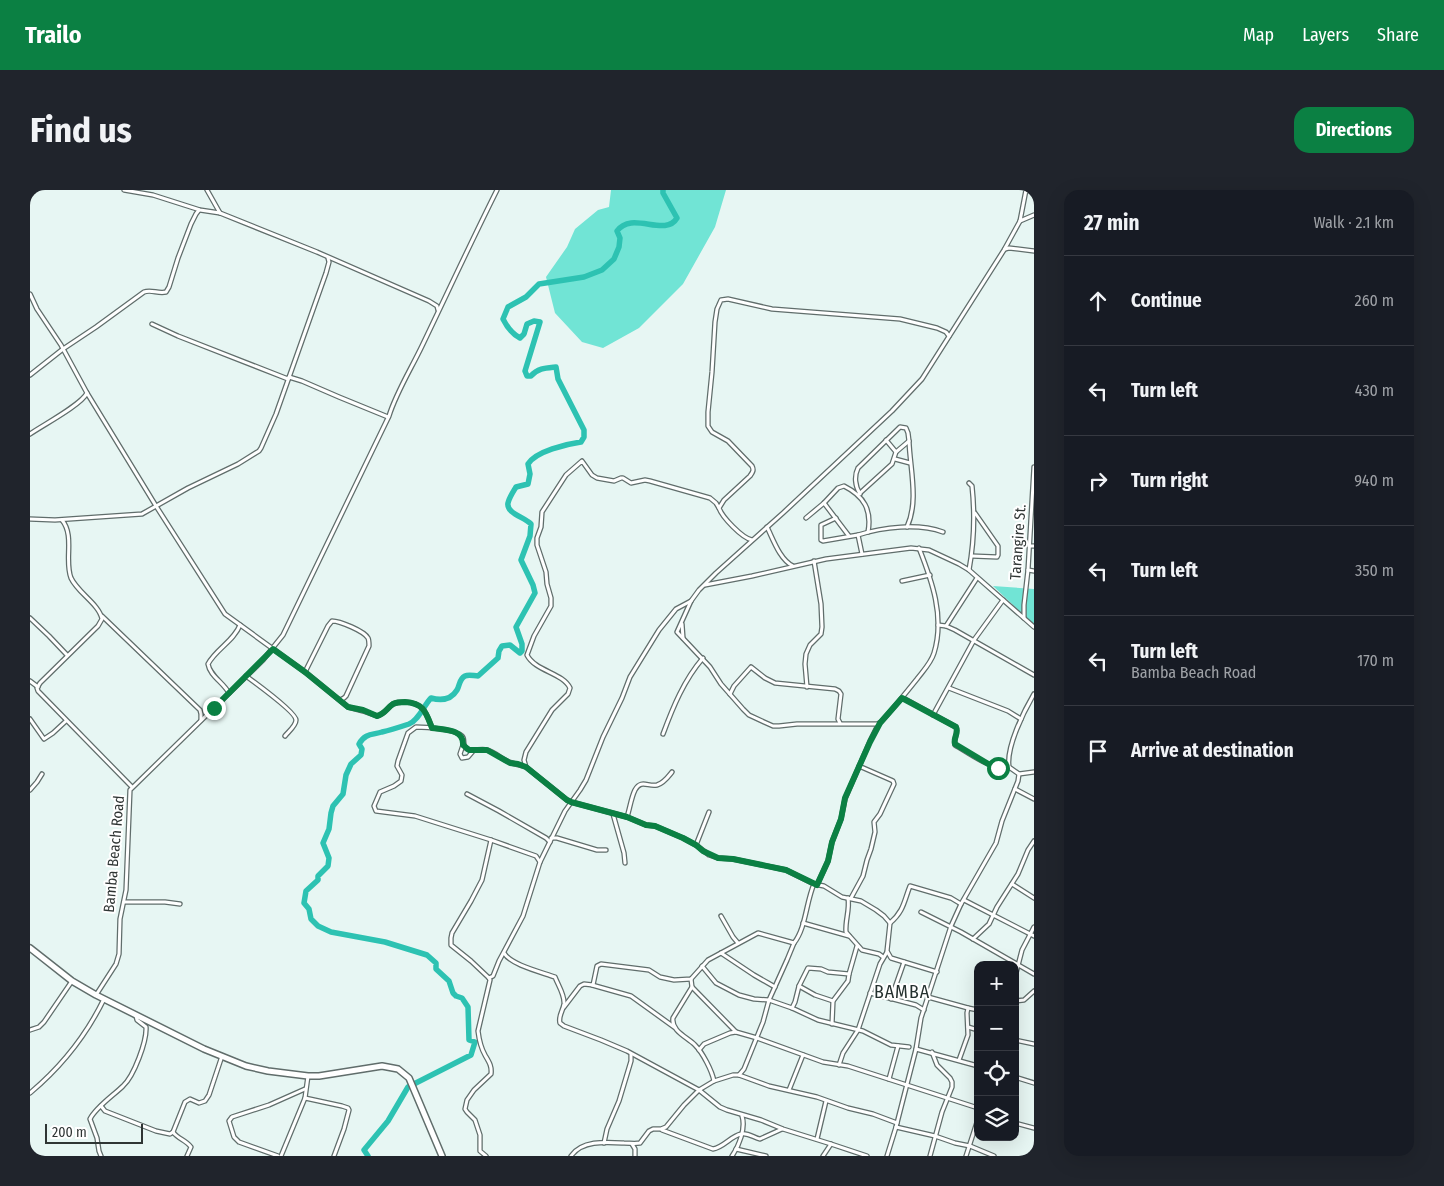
<!DOCTYPE html>
<meta charset="utf-8">
<style>
:root{--surface:#171b24;--page:#20242c;--text:#f1f3f6;--muted:#9ea1a6;--line:#363941;--accent:#0b8043}
body{margin:0;font-family:"Fira Sans Condensed",sans-serif;background:var(--page);color:var(--text)}
.controls{position:absolute;right:15px;bottom:15px;display:grid;overflow:hidden;border-radius:10px;box-shadow:0 5px 20px #0002}
.controls button{width:45px;height:45px;display:grid;place-items:center;padding:0;border:0;border-bottom:1px solid var(--line);background:var(--surface);color:var(--text);font:25px sans-serif}
.scale{position:absolute;left:15px;bottom:12px;width:98px;box-sizing:border-box;padding-left:5px;border:2px solid #2f3534;border-top:0;font-size:14px;line-height:18px;white-space:nowrap;color:#2f3534;-webkit-text-stroke:4px #fff;paint-order:stroke}
.stop{position:absolute;width:15px;height:15px;margin:-11px;border:4px solid #0b8043;border-radius:50%;background:#fff}
.stop.end{background:#0b8043;border-color:#fff;box-shadow:0 1px 5px #0008}
.list{margin:0;padding:0;list-style:none}
h2{display:flex;justify-content:space-between;align-items:center;height:65px;margin:0;padding:0 20px;font-size:21px}
h2 small{font-size:16px;font-weight:400;color:var(--muted)}
.list li{display:grid;grid-template-columns:32px 1fr auto;gap:15px;align-items:center;box-sizing:border-box;height:90px;padding:0 20px;border-top:1px solid var(--line)}
.list b{display:block;font-size:19px;white-space:nowrap}
.list p{margin:0;font-size:16px;white-space:nowrap;color:var(--muted)}
.list em{font-size:16px;font-style:normal;color:var(--muted)}
.icon{flex:none;width:28px;height:28px;fill:none;stroke:currentColor;stroke-width:2;stroke-linecap:round;stroke-linejoin:round}
.map{position:relative;flex:none;width:1004px;height:966px;overflow:hidden;border-radius:15px}
header{display:flex;align-items:center;gap:30px;box-sizing:border-box;height:70px;padding:0 25px;background:var(--accent);color:#fff}
header strong{font-size:24px}
nav{display:flex;gap:28px;margin-inline-start:auto;font-size:18px}
.intro{display:flex;align-items:center;justify-content:space-between;box-sizing:border-box;height:120px;padding:0 30px}
h1{margin:0;font-size:35px}
.button{padding:12px 22px;border-radius:15px;background:var(--accent);color:#fff;font-size:18px;font-weight:700}
main{display:flex;gap:30px;padding:0 30px}
aside{flex:1;background:var(--surface);border-radius:15px;box-shadow:0 5px 20px #0002}
.map>svg:first-child{display:block}
.green{fill:#71e4d5}
.lines{fill:none;stroke-linecap:round;stroke-linejoin:round}
.river{stroke:#2dc2b2;stroke-width:5.5}
.street-casing{stroke:#606d6b;stroke-width:5.5}
.secondary-casing{stroke:#606d6b;stroke-width:8}
.street{stroke:#fff;stroke-width:3}
.secondary{stroke:#fff;stroke-width:5}
.route{stroke:#0b8043;stroke-width:6}
.labels{text-anchor:middle;stroke-width:4;stroke-linejoin:round;paint-order:stroke}
.street-label{font-size:15px;fill:#2f3534;stroke:#fff}
.quarter-label{font-size:18px;letter-spacing:1px;fill:#25312f;stroke:#fff}
</style>
<header>
<strong>Trailo</strong>
<nav><a>Map</a><a>Layers</a><a>Share</a></nav>
</header>
<div class="intro"><h1>Find us</h1><a class="button">Directions</a></div>
<main>
<div class="map">
<svg width="1004" height="966" viewBox="0 0 1004 966">
<rect width="100%" height="100%" fill="#e7f6f3"/>
<g class="green">
<polygon points="581,0 696,0 685,37 653,94 609,138 573,158 552,152 525,123 516,87 537,57 545,39 568,20 579,17"/>
<polygon points="963,396 1004,399 1004,435 1003,434"/>
</g>
<g class="lines">
<path class="river" d="M338,966l-4,-6 24,-29 20,-34 63,-32 4,-13 -6,-2 -1,-33 -6,-9 -6,-2 -3,-3 -4,-12 -13,-12v-6l-9,-8 -42,-13 -54,-10 -13,-6 -7,-7 -2,-10 -5,-6 2,-12 12,-11v-4l10,-10 1,-8 -6,-15 6,-14 2,-16 2,-7 10,-12 3,-19 5,-11 10,-9 1,-6 -3,-5c6,-11 14,-9 23,-12 9,-2 18,-5 27,-8 10,-4 15,-19 22,-26 11,3 20,2 26,-8 3,-5 2,-11 8,-14 4,-2 9,0 13,0l20,-18 1,-7 3,-5 8,-1 10,8 2,-2v-7l-6,-17 19,-34 -2,-8 -12,-25 9,-24 1,-12c-7,-7 -25,-11 -23,-21 1,-5 5,-11 8,-16l12,-3 2,-10 -2,-10c8,-13 39,-20 53,-22l3,-5v-7l-26,-51 -2,-12c-10,1 -18,1 -25,9h-4l-2,-5 15,-49 -6,-1 -7,3 -3,10 -4,4c-8,-4 -13,-11 -17,-19l5,-12 18,-10 13,-13 45,-7 18,-7 12,-11 5,-12 1,-9 -3,-7c15,-21 48,7 60,-13l-14,-25v-3"/>
<g class="street-casing">
<g id="street">
<polyline points="94,0 123,5 170,20 190,23 287,62 399,111 407,116 408,120"/>
<polyline points="177,0 190,23"/>
<polyline points="990,31 1004,25"/>
<polyline points="975,59 979,58 1004,61"/>
<path d="M0,104l7,15 24,36 26,48c-6,12 -44,32 -57,41"/>
<polyline points="122,134 148,146 258,189"/>
<path d="M0,185l33,-26 33,-22 48,-35c7,-3 14,2 22,0l3,-5 9,-29 13,-34 5,-10 3,-4"/>
<polyline points="259,187 272,191 309,207 358,227"/>
<path d="M57,203l69,113 69,108 80,58 43,35 15,4 14,5c8,-2 10,-8 16,-12 4,-2 8,-2 12,-2 19,1 21,10 27,26"/>
<polyline points="856,250 866,262"/>
<polyline points="865,269 880,273"/>
<path d="M939,293l3,3c3,28 2,57 -3,84"/>
<polyline points="829,304 862,274 866,262 879,251"/>
<path d="M830,304c-5,-8 -6,-18 -2,-26l42,-41 6,1 2,5 1,8c1,28 10,60 -2,86"/>
<polyline points="794,313 819,346"/>
<path d="M776,328l18,-15 14,-15 6,-2c20,10 28,24 24,46"/>
<polyline points="806,328 791,335 791,350 793,351 828,345"/>
<polyline points="0,329 25,330 112,324 158,298 208,274 229,261 231,258 246,224 296,83 299,72 298,68"/>
<path d="M32,330c13,16 2,40 9,58 7,15 28,26 31,41l-4,7 -58,57 -3,5 1,3 94,96"/>
<path d="M737,337c6,12 13,33 26,39"/>
<path d="M722,350c-10,-2 -30,-23 -33,-32l5,-8 26,-24c3,-4 4,-6 2,-10l-24,-25 -16,-9 -4,-6v-14l4,-40 3,-50 2,-13 4,-9 7,-1 44,10 128,10 37,9 9,4 3,4"/>
<polyline points="999,356 1004,356"/>
<path d="M889,358c13,33 26,69 15,105 -3,10 -11,18 -17,26 -12,15 -24,30 -37,44l-3,1h-80l-18,2h-6l-9,-4 -15,-7 -6,-6 -22,-25 -11,-17 -33,-35 14,-31 8,-11 17,-17 67,-60 109,-102 30,-32 82,-129 16,-29 6,-31"/>
<path d="M832,364l-4,-19c25,-8 60,-12 85,-3"/>
<polyline points="942,366 967,367 968,365 968,356 945,323"/>
<polyline points="998,380 1004,381"/>
<polyline points="872,391 900,385"/>
<polyline points="675,395 722,386 796,369 881,358 899,360 929,374 939,380 1004,437"/>
<polyline points="72,426 170,520 171,524 171,530"/>
<polyline points="0,428 19,446 37,465"/>
<polyline points="994,428 994,415 998,380 1004,277"/>
<polyline points="652,434 653,448"/>
<polyline points="908,435 916,436 925,440 1004,485"/>
<polyline points="916,436 947,388"/>
<path d="M275,482l23,-46 4,-5c8,0 32,10 36,17 1,2 1,5 1,8l-23,50 -2,2 -4,2"/>
<path d="M216,486c8,6 50,36 50,44 0,6 -8,12 -11,16"/>
<polyline points="0,491 8,497"/>
<polyline points="777,497 775,474 776,464 780,455 791,444 792,437 791,414 784,371"/>
<polyline points="919,498 978,521 991,529"/>
<path d="M199,503c-6,-11 -19,-17 -21,-29 8,-15 26,-23 32,-39"/>
<polyline points="700,504 704,496 721,477 735,488 745,493 805,499 809,501 811,504 808,529 810,533"/>
<path d="M873,508l53,29c3,6 -3,11 -1,18 14,8 39,27 54,22"/>
<polyline points="903,525 944,450 973,410"/>
<polyline points="0,529 14,549 23,543 36,531"/>
<path d="M633,544c10,-27 21,-54 40,-76"/>
<polyline points="433,555 430,564 432,568 438,567 444,560"/>
<path d="M496,577l-2,-7 2,-8 26,-42 16,-16 2,-6c-7,-15 -35,-17 -43,-33l7,-19 17,-30v-8l-4,-14 -1,-12 -9,-27v-7l4,-11 1,-15 24,-37 16,-14 10,14 5,3 17,3 7,-3h2l8,5 14,-3 5,1 60,17 6,5 3,5"/>
<polyline points="989,584 1004,582"/>
<polyline points="985,599 1004,609"/>
<polyline points="0,600 7,592 12,584"/>
<polyline points="437,604 469,621 516,648 520,652"/>
<polyline points="583,624 594,663 595,673"/>
<path d="M597,627c3,-9 4,-19 8,-27 6,-11 13,-3 22,-5 7,-2 11,-8 15,-13"/>
<polyline points="521,648 527,648 567,660 576,660"/>
<polyline points="461,650 452,690 441,711 422,743 421,748 421,755 441,771 459,788 463,786 469,771 493,726 510,672 535,621 550,600 556,590 573,547 592,508 600,487 629,440 646,419 661,411"/>
<polyline points="666,655 679,622"/>
<path d="M510,672l-4,-6 -45,-16 -76,-24 -39,-5 -2,-5 6,-14 14,-6 7,-5 1,-6 -5,-9 1,-5 10,-28 8,-6c10,0 39,2 46,9 4,4 -1,10 5,13 6,3 14,-1 20,1 7,2 14,8 20,11 6,3 13,4 19,6l41,33 4,2 56,15 19,8 9,1 28,12 13,7 13,10 9,3 15,1 53,11 28,14 10,2 18,11 19,4 15,9 8,6 6,7 -3,28 4,7 46,14"/>
<polyline points="982,694 1004,708"/>
<polyline points="787,695 798,671 802,652 811,629 815,609 840,551 849,533"/>
<path d="M818,708c2,12 -3,22 -2,34l16,18 17,4 4,3"/>
<polyline points="821,708 833,686 837,670 841,659 845,642 844,632 850,624 864,594 863,591 861,590 829,576"/>
<polyline points="934,710 1004,746"/>
<polyline points="94,712 135,712 150,714"/>
<polyline points="891,722 931,742 1004,784"/>
<polyline points="691,726 703,747 708,753"/>
<polyline points="773,733 819,746"/>
<path d="M860,733c14,-12 14,-22 20,-37l41,12 10,6"/>
<polyline points="943,749 959,734 967,717 988,684 998,660 1004,651"/>
<path d="M474,763c7,12 37,19 51,24 3,8 10,18 9,27 -1,7 -6,12 -4,19l4,3 37,14 26,11 72,39 21,17 7,3 34,10 22,9 48,15 36,12"/>
<polyline points="691,763 724,785 745,797"/>
<polyline points="672,776 686,793 709,805 724,809 739,810 762,818 765,812 769,796 778,778 791,779 798,782 819,784"/>
<polyline points="985,787 992,760 1004,737"/>
<polyline points="661,789 662,797 706,842"/>
<polyline points="562,795 601,806 644,837"/>
<polyline points="769,796 785,805 803,811"/>
<path d="M662,797l-19,31c-2,13 14,19 22,27 8,8 17,26 19,36"/>
<polyline points="840,803 886,815 894,820"/>
<path d="M66,805l20,-31 3,-10 1,-35 6,-29 4,-100 133,-130 20,-25 106,-219c7,-23 22,-47 33,-70 25,-52 49,-104 75,-156"/>
<polyline points="898,807 938,818 937,823 938,845 929,870"/>
<polyline points="861,809 874,772"/>
<polyline points="985,811 994,810 1004,801"/>
<path d="M534,817l16,-21 4,-2 9,1 4,-19 4,-2 48,6 11,7 14,3 17,-1 17,-19 50,-27 36,10c12,-15 12,-41 20,-59"/>
<polyline points="762,818 788,830 833,841 861,855 879,857"/>
<polyline points="938,818 948,820"/>
<polyline points="802,834 803,811 818,791 819,784 827,756"/>
<polyline points="938,837 948,840"/>
<polyline points="0,840 9,837 14,832 42,791"/>
<polyline points="985,850 1004,854"/>
<polyline points="886,859 948,876"/>
<polyline points="669,860 674,854 700,843 706,842 727,848 793,872 818,876 948,918"/>
<polyline points="809,875 813,863 828,840 850,774 857,762"/>
<polyline points="709,885 714,879 733,832 739,810 757,770 764,753"/>
<polyline points="985,887 1004,893"/>
<polyline points="859,889 868,856"/>
<polyline points="759,900 773,865"/>
<path d="M0,903c31,-26 56,-57 74,-94"/>
<polyline points="275,908 312,916 318,918 319,920 314,939 304,966"/>
<polyline points="71,916 75,921 126,941 140,944 143,942 155,912 160,909 169,913 175,911 179,905 192,866"/>
<polyline points="985,933 1004,938"/>
<polyline points="866,937 905,946 925,953 940,956 964,966"/>
<path d="M632,940l51,19c11,-2 18,-13 28,-15 7,-2 13,4 19,5l22,-10"/>
<path d="M143,942c5,7 13,8 18,15l-4,9"/>
<polyline points="787,949 796,911"/>
<polyline points="574,953 577,939 589,911 601,871 601,864"/>
<polyline points="602,954 605,959 605,966"/>
<polyline points="706,959 736,966"/>
<path d="M71,966l-2,-5 -2,-13 -7,-19c6,-12 24,-24 33,-33 11,-10 24,-45 23,-59l-9,-7 -1,-4"/>
<polyline points="248,966 209,952 204,947 199,931 202,927 239,915 275,899"/>
<polyline points="251,966 275,908 278,886"/>
<path d="M456,966l-6,-5v-16l-5,-15 -8,-8 -2,-3 2,-9 7,-10 17,-16c1,-8 -2,-12 -6,-19 -4,-7 -6,-16 -7,-24l12,-51 -1,-2"/>
<path d="M541,966c11,-16 35,-14 53,-13 6,0 10,1 16,0l9,-12 4,-2h8l5,-2 18,-22 15,-15 15,-9 19,-6h6l30,11 48,11 31,11 25,6 24,9"/>
<path d="M702,966c7,-10 14,-28 10,-40"/>
<polyline points="793,966 801,954"/>
<path d="M857,966l9,-29 20,-78 5,-31 30,-92 10,-22 35,-61 6,-22 16,-40 1,-7 -10,-7c-3,-20 15,-56 25,-73"/>
<polyline points="900,966 912,922 922,897 922,892 920,888 907,875 902,862"/>
<polyline points="936,966 948,929"/>
</g>
</g>
<g class="secondary-casing">
<polyline id="secondary" points="0,758 42,791 66,805 174,859 216,876 238,881 278,886 289,886 352,876 368,879 379,888 412,966"/>
</g>
<use href="#street" class="street"/>
<use href="#secondary" class="secondary"/>
</g>
<g class="lines">
<path class="route" d="M184,518l59,-59 32,23 43,35 15,3 14,6c8,-2 10,-8 16,-12 4,-2 8,-2 12,-2 19,1 21,11 27,26 13,2 32,1 31,17l6,5h18l23,13 8,1 8,3 41,33 4,2 56,15 19,8 9,1 28,12 13,7 7,6 15,7 15,1 53,11 31,15 11,-24 4,-19 9,-23 4,-21 25,-56 10,-19 22,-25 54,29c3,6 -3,11 -1,17l35,21 8,3"/>
</g>
<g class="labels">
<g class="street-label">
<text transform="translate(988 352) rotate(-86)" y="5">Tarangire St.</text>
<text transform="translate(84 664) rotate(-85)" y="5">Bamba Beach Road</text>
</g>
<g class="quarter-label">
<text x="872" y="808">BAMBA</text>
</g>
</g>
</svg>
<div class="controls">
<button>+</button>
<button>−</button>
<button><svg class="icon" aria-label="locate" viewBox="0 0 24 24"><circle cx="12" cy="12" r="6"/><path d="M12 2v4M12 18v4M2 12h4M18 12h4"/></svg></button>
<button><svg class="icon" aria-label="layers" viewBox="0 0 24 24"><path d="M12 4l9 5-9 5-9-5zM3 14l9 5 9-5"/></svg></button>
</div>
<div class="scale">200 m</div>
<div class="stop" style="left:968px;top:578px"></div>
<div class="stop end" style="left:184px;top:518px"></div>
</div>
<aside>
<h2>27 min<small>Walk · 2.1 km</small></h2>
<ul class="list">
<li><svg class="icon" aria-label="ahead" viewBox="0 0 24 24"><path d="M12 20V5M6 11l6-6 6 6"/></svg><div><b>Continue</b></div><em>260 m</em></li>
<li><svg class="icon" aria-label="left" viewBox="0 0 24 24"><path d="M17 20v-9H6M10 6l-5 5 5 5"/></svg><div><b>Turn left</b></div><em>430 m</em></li>
<li><svg class="icon" aria-label="right" viewBox="0 0 24 24"><path d="M7 20v-9h11M14 6l5 5-5 5"/></svg><div><b>Turn right</b></div><em>940 m</em></li>
<li><svg class="icon" aria-label="left" viewBox="0 0 24 24"><path d="M17 20v-9H6M10 6l-5 5 5 5"/></svg><div><b>Turn left</b></div><em>350 m</em></li>
<li><svg class="icon" aria-label="left" viewBox="0 0 24 24"><path d="M17 20v-9H6M10 6l-5 5 5 5"/></svg><div><b>Turn left</b><p>Bamba Beach Road</p></div><em>170 m</em></li>
<li><svg class="icon" aria-label="arrive" viewBox="0 0 24 24"><path d="M6 21V4h12l-3 4 3 4H6"/></svg><div><b>Arrive at destination</b></div></li>
</ul>
</aside>
</main>
